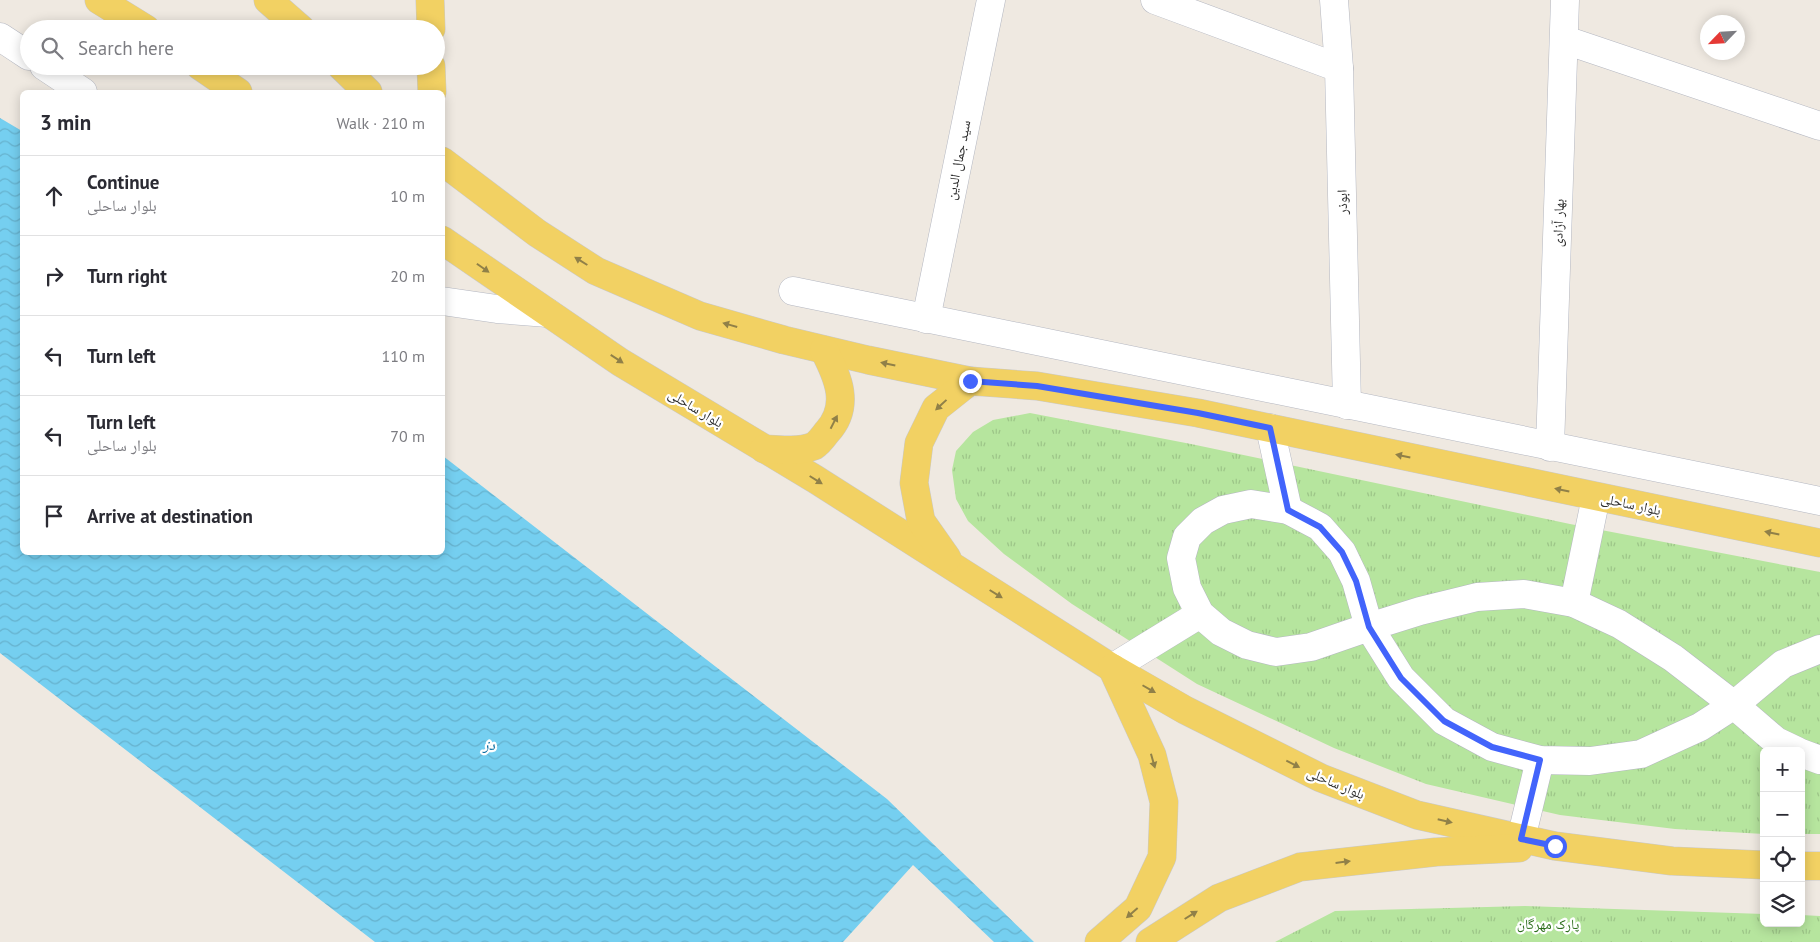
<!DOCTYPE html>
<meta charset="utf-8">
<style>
:root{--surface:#fff;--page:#f7f7f7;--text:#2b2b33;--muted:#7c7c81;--line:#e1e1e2}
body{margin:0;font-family:"PT Sans","Noto Naskh Arabic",sans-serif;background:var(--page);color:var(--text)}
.controls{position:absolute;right:15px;bottom:15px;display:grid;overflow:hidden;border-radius:8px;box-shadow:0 2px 12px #0003}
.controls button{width:45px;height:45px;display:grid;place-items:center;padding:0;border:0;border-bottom:1px solid var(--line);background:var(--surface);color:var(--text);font:25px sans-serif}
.compass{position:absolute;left:1700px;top:15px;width:45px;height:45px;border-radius:50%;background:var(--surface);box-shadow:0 2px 12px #0003;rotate:245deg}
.stop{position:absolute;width:15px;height:15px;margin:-11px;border:4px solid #4264fb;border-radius:50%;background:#fff}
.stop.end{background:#4264fb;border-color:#fff;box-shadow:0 1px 5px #0008}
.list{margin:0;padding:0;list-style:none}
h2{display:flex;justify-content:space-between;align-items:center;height:65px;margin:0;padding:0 20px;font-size:21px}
h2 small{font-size:16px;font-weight:400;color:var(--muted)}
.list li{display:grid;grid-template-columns:32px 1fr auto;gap:15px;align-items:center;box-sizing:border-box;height:80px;padding:0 20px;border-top:1px solid var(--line)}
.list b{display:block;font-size:19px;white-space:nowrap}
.list p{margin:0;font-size:16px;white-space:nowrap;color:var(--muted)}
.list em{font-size:16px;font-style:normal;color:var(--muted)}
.icon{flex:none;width:28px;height:28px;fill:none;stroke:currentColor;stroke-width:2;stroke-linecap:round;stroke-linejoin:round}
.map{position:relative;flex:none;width:1820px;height:942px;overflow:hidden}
.search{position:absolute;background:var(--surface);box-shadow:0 2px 12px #0003;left:20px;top:20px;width:425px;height:55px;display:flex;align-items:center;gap:12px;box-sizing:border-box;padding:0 18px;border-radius:28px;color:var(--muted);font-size:19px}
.panel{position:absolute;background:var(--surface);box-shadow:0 2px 12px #0003;left:20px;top:90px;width:425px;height:465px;border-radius:8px}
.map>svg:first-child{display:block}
.park{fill:url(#park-tufts)}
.water{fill:url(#water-waves)}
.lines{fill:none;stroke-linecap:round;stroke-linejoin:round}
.minor-casing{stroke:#b4b7c1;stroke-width:29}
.major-casing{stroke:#c9c9c9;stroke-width:29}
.minor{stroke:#fff;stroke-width:28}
.major{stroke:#f2d163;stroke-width:28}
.oneway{fill:#908048}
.route{stroke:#4264fb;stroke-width:6}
.labels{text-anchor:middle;stroke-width:4.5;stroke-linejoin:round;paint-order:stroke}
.street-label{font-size:14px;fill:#2e2e2e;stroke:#fff}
.park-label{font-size:14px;fill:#2c6e1b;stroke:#fff}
.water-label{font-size:15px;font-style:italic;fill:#0d6fa3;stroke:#fff}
</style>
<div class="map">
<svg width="1820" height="942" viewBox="0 0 1820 942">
<defs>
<pattern id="park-tufts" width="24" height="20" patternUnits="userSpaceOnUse" patternTransform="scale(1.25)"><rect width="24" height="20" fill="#b6e59e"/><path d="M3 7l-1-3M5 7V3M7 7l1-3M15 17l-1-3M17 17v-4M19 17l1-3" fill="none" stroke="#9dc588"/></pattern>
<pattern id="water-waves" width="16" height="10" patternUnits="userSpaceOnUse" patternTransform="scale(1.25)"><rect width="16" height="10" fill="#75cff0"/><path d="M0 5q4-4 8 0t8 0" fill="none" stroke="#66b2ce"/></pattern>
</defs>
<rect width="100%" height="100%" fill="#efe9e1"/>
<g class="park">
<polygon points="1030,413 1191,444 1570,524 1820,572 1820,834 1801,834 1801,751 1764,751 1764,834 1675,829 1560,815 1426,784 1334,748 1197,684 1072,604 1004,554 968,521 956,499 952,470 956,451 973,432 993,420"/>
<polygon points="1525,906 1764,914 1764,923 1801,923 1801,915 1820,916 1820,942 1275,942 1335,911"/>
</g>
<polygon class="water" points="0,118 22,131 22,552 442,552 443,456 887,799 1034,942 994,942 913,865 843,942 375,942 0,653"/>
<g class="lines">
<g class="minor-casing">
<g id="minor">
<polyline points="1155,0 1339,68"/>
<polyline points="1334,0 1339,68 1347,405"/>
<polyline points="0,37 29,56"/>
<polyline points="1565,40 1820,126"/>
<polyline points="44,66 83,92"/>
<polyline points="793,291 1820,501"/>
<polyline points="442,301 497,309 548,313"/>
<polyline points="926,319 991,0"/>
<polyline points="1270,428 1288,510"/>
<polyline points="1550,447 1565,0"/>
<polyline points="1574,603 1596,497"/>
<polyline points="1112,668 1200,614"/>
<polyline points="1797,751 1776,741 1734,705 1673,658 1619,624 1574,603 1524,594 1477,597 1420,611 1369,627 1311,647 1276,652 1247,645 1221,632 1200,614 1187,588 1181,558 1187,537 1203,521 1223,510 1251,504 1288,510 1320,527 1342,552 1356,581 1369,627 1401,678 1444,721 1492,747 1540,760 1590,761 1641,754 1700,727 1734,705 1783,664 1820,649"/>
<polyline points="1801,753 1820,760"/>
<polyline points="1521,839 1540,760"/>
</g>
</g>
<g class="major-casing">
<g id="major">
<polyline points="99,0 146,29"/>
<polyline points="268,0 301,29"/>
<polyline points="430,0 431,29"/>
<polyline points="200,66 238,92"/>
<polyline points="341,66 368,92"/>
<polyline points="431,66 432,92"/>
<polyline points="442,161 537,233 596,271 700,316 784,340 868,360 970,381"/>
<polyline points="442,240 620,362 815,479 1112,668 1185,710 1321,778 1417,815 1555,846 1672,861 1764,865"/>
<path d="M764,449c16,1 34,3 50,-3 5,-3 10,-10 13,-14 24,-26 11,-55 -3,-82"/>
<polyline points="947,558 921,521 914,483 919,443 936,408 970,381 1037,386 1198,413 1820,543"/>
<polyline points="1801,866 1820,866"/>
<polyline points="1099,942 1138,908 1162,857 1164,802 1152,755 1112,668"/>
<polyline points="1150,942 1219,898 1300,867 1436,852 1519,848"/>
</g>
</g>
<use href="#minor" class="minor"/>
<use href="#major" class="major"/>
</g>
<defs><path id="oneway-solid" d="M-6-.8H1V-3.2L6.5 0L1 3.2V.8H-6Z" transform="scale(1.25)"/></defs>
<g class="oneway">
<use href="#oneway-solid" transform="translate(581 261) rotate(-148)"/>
<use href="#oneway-solid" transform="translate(483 268) rotate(35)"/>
<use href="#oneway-solid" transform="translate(730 325) rotate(-164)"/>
<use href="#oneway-solid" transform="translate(617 359) rotate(33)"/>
<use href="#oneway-solid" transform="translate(888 364) rotate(-168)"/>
<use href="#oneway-solid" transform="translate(941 405) rotate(137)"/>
<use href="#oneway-solid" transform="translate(834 422) rotate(-63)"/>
<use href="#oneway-solid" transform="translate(1403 456) rotate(-168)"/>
<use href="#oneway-solid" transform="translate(816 480) rotate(32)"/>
<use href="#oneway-solid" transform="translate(1562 490) rotate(-168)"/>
<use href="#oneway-solid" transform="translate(1772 533) rotate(-168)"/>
<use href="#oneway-solid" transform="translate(996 594) rotate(32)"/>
<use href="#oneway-solid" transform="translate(1149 689) rotate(30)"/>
<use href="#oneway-solid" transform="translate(1153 761) rotate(74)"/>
<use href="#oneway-solid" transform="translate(1293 764) rotate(27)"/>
<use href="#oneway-solid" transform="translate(1445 821) rotate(13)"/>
<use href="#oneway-solid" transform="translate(1343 862) rotate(-7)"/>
<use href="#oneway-solid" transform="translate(1132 913) rotate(139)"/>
<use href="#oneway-solid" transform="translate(1191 915) rotate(-32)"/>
</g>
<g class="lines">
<polyline class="route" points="970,381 1037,386 1198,413 1270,428 1288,510 1320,527 1342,552 1356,581 1369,627 1401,678 1444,721 1492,747 1540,760 1521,839 1555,846"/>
</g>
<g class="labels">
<g class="street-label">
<text transform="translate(958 160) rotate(-79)" y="5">سید جمال الدین</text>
<text transform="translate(1342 202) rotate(-91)" y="5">ابوذر</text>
<text transform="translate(1558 223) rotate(-88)" y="5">بهار آزادی</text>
<text transform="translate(696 408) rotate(31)" y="5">بلوار ساحلی</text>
<text transform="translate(1631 504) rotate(12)" y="5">بلوار ساحلی</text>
<text transform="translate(1336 783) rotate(23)" y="5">بلوار ساحلی</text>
</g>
<g class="park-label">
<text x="1548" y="929">پارک مهرگان</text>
</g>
<g class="water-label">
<text x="489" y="750">دز</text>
</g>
</g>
</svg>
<div class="controls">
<button>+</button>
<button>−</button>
<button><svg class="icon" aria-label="locate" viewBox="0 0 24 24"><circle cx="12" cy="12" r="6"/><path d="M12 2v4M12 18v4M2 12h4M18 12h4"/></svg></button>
<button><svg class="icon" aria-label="layers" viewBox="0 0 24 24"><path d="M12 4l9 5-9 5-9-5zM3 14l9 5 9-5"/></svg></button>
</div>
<svg class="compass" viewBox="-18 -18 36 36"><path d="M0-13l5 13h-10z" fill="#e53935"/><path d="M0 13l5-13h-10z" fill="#7c7c81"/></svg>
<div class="stop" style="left:1555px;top:846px"></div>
<div class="stop end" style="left:970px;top:381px"></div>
<div class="search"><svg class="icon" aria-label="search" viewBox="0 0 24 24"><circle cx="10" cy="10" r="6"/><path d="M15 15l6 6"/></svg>Search here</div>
<section class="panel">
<h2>3 min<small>Walk · 210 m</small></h2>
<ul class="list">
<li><svg class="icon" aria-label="ahead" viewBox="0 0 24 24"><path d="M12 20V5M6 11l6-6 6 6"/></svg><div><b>Continue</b><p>بلوار ساحلی</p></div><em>10 m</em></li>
<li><svg class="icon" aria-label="right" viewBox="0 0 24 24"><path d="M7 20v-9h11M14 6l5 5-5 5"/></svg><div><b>Turn right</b></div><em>20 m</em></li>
<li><svg class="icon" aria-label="left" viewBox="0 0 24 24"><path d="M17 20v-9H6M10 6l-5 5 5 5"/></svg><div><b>Turn left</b></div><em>110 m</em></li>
<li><svg class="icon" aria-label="left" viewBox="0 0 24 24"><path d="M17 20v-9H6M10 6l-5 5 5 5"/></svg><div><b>Turn left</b><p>بلوار ساحلی</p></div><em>70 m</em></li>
<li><svg class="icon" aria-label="arrive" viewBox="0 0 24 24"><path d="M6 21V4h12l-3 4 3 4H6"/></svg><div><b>Arrive at destination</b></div></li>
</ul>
</section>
</div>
